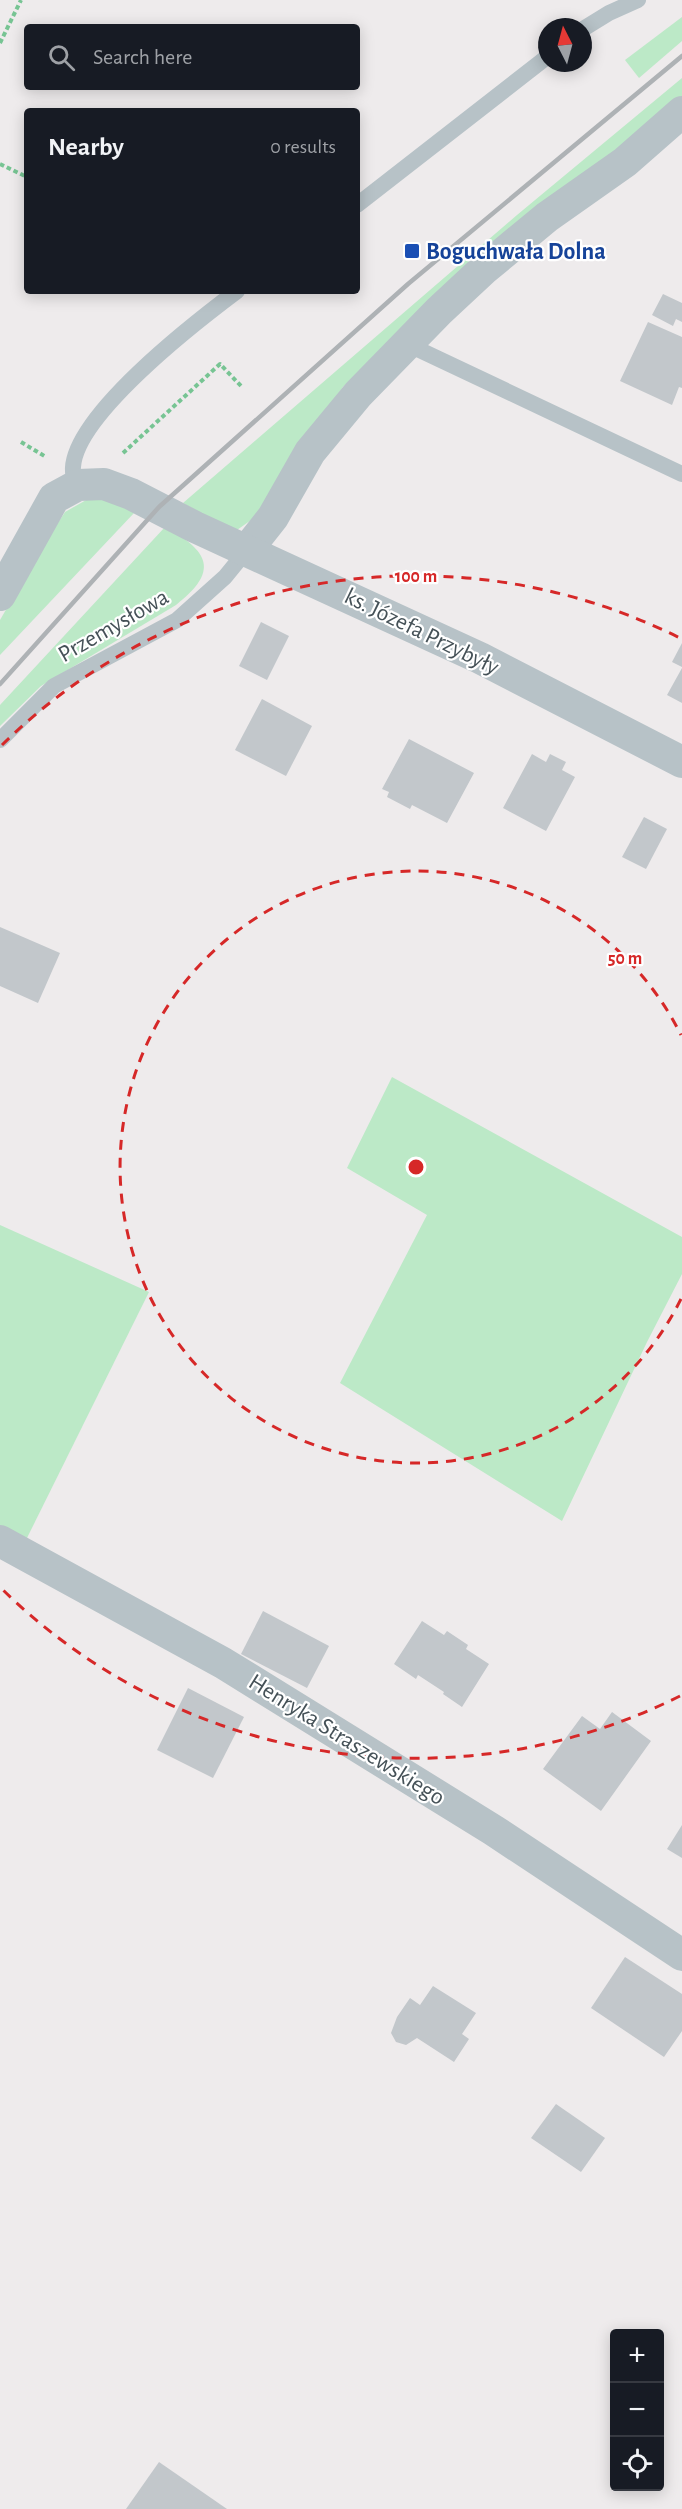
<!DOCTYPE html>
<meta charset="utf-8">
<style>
:root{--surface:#171b24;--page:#20242c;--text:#f1f3f6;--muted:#9ea1a6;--line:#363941}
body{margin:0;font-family:"Alegreya Sans",sans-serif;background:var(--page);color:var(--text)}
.controls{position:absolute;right:18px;bottom:18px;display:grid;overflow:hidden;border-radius:6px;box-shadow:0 3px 15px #0003}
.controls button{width:54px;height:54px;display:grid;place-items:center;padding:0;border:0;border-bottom:2px solid var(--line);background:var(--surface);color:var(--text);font:30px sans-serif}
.compass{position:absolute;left:538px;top:18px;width:54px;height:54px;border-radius:50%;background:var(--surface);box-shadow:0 3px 15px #0003;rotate:354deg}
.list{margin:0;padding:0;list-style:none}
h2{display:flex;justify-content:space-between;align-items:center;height:78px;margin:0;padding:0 24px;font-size:26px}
h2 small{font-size:20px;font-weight:400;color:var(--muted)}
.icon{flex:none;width:33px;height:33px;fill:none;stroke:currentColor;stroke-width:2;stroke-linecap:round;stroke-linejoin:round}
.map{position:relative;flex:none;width:682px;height:2509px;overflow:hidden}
.search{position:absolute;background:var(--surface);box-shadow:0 3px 15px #0003;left:24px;top:24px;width:336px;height:66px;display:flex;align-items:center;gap:15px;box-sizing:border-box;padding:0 21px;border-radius:6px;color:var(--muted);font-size:22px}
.panel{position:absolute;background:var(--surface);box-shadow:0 3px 15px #0003;left:24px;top:108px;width:336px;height:186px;border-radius:6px}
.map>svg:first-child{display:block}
.green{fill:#bce9c7}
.building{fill:#c2c7cb}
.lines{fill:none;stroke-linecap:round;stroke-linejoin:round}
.path{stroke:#77c493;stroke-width:4;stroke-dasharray:4.5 3;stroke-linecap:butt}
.service{stroke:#b7c2c7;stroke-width:16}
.minor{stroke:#b7c2c7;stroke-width:32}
.rail{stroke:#aeb2b5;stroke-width:4.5}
.ring{fill:none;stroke:#d62828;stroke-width:3;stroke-dasharray:10 8}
.transit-dot{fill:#1a4fb4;stroke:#fff;stroke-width:2}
.labels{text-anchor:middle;stroke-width:4.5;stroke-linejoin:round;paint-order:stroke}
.transit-label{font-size:24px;font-weight:bold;fill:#164399;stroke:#fff;text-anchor:start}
.street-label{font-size:24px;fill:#455157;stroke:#fff}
.centre{fill:#d62828;stroke:#fff;stroke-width:3}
.ring-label{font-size:18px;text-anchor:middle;font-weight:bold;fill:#d62828;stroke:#fff;stroke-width:4.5;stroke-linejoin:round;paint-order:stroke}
</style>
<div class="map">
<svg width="682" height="2509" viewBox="0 0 682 2509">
<rect width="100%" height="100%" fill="#eeebec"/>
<g class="green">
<polygon points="682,17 682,41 639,78 625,60"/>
<polygon points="682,78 682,104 424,305 343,387 295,454 254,518 237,530 231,531 183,503 517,215"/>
<polygon points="110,497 134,513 0,655 0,620 44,544 65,512 88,499"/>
<path d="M165,527c44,24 55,44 11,78l-135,81 -41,40v-21z"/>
<polygon points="392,1077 682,1237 682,1274 647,1342 562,1521 340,1383 427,1215 347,1168"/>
<polygon points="0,1225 149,1292 24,1544 0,1532"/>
</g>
<g class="building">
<polygon points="663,294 682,303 682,322 676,319 673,326 652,315"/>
<polygon points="648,322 682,337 682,388 679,387 672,405 620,381"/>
<polygon points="261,622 289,636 267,680 239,666"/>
<polygon points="682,643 682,667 672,662"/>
<polygon points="682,668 682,703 667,695"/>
<polygon points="262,699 312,726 286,776 235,750"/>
<polygon points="409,739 474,773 447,823 412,805 410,809 387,797 389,792 382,789"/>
<polygon points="532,754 546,762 550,754 566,762 562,770 575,777 546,831 503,808"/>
<polygon points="644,817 667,829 646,869 622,857"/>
<polygon points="0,927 60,953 38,1003 0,986"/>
<polygon points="263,1611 329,1646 307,1688 241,1654"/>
<polygon points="422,1621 444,1635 447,1631 468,1645 466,1649 489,1664 462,1707 443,1694 444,1692 418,1675 416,1679 394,1664"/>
<polygon points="188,1688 244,1717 213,1778 157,1750"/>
<polygon points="612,1712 651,1741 601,1811 543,1769 582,1716 600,1729"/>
<polygon points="682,1825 682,1858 667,1849"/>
<polygon points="625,1957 682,1994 682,2031 664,2057 591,2008"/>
<polygon points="433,1986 476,2013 462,2034 469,2039 454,2062 417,2038 406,2045 396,2042 391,2033 397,2017 410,1998 420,2005"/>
<polygon points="556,2104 605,2138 581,2172 531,2138"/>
<polygon points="159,2462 227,2509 126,2509"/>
</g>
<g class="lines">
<g class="path">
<polyline points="0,43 21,0"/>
<polyline points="0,164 27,177"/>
<polyline points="21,442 46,457"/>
<polyline points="123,453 220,364 241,386"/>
</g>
<g class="service">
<polyline points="583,29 609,13 638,0"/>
<polyline points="357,205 547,57"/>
<polyline points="407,344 682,474"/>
<path d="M78,485c-1,-4 -5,-9 -5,-13 -4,-53 124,-151 164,-181"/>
<polyline points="0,740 54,686 177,620 225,577 247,550"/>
</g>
<g class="minor">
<polyline points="247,550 273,517 310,452 358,394 439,311 483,270 547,217 625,162 682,112"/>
<polyline points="0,595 54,498 78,485 104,484 131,494 195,527 480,658 682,762"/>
<polyline points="0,1541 223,1663 493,1830 682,1955"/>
</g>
<polyline class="rail" points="0,684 159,507 408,284 682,56"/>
</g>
<g class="ring">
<path d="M681 1299A296 296 0 1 1 681 1035"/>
<path d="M680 1696A591 591 0 0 1 2 1589M2 745A591 591 0 0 1 680 638"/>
</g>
<rect class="transit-dot" x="404" y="243" width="16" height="16" rx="3"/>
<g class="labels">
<g class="transit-label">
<text x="426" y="259">Boguchwała Dolna</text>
</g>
<g class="street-label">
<text transform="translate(113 625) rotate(-30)" y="8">Przemysłowa</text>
<text transform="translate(422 631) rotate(26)" y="8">ks. Józefa Przybyły</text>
<text transform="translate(347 1739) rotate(32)" y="8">Henryka Straszewskiego</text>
</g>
</g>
<circle cx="416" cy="1167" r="9" class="centre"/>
<g class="ring-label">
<text x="416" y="582">100 m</text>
<text x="625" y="964">50 m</text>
</g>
</svg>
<div class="controls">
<button>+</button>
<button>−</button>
<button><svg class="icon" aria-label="locate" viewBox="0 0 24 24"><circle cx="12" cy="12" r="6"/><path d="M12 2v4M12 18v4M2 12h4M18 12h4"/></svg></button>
</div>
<svg class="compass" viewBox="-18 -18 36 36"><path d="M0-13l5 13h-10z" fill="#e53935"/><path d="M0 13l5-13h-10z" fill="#9ea1a6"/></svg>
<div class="search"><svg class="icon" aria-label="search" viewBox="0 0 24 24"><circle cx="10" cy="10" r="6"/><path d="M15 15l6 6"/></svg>Search here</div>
<section class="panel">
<h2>Nearby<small>0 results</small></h2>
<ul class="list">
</ul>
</section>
</div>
